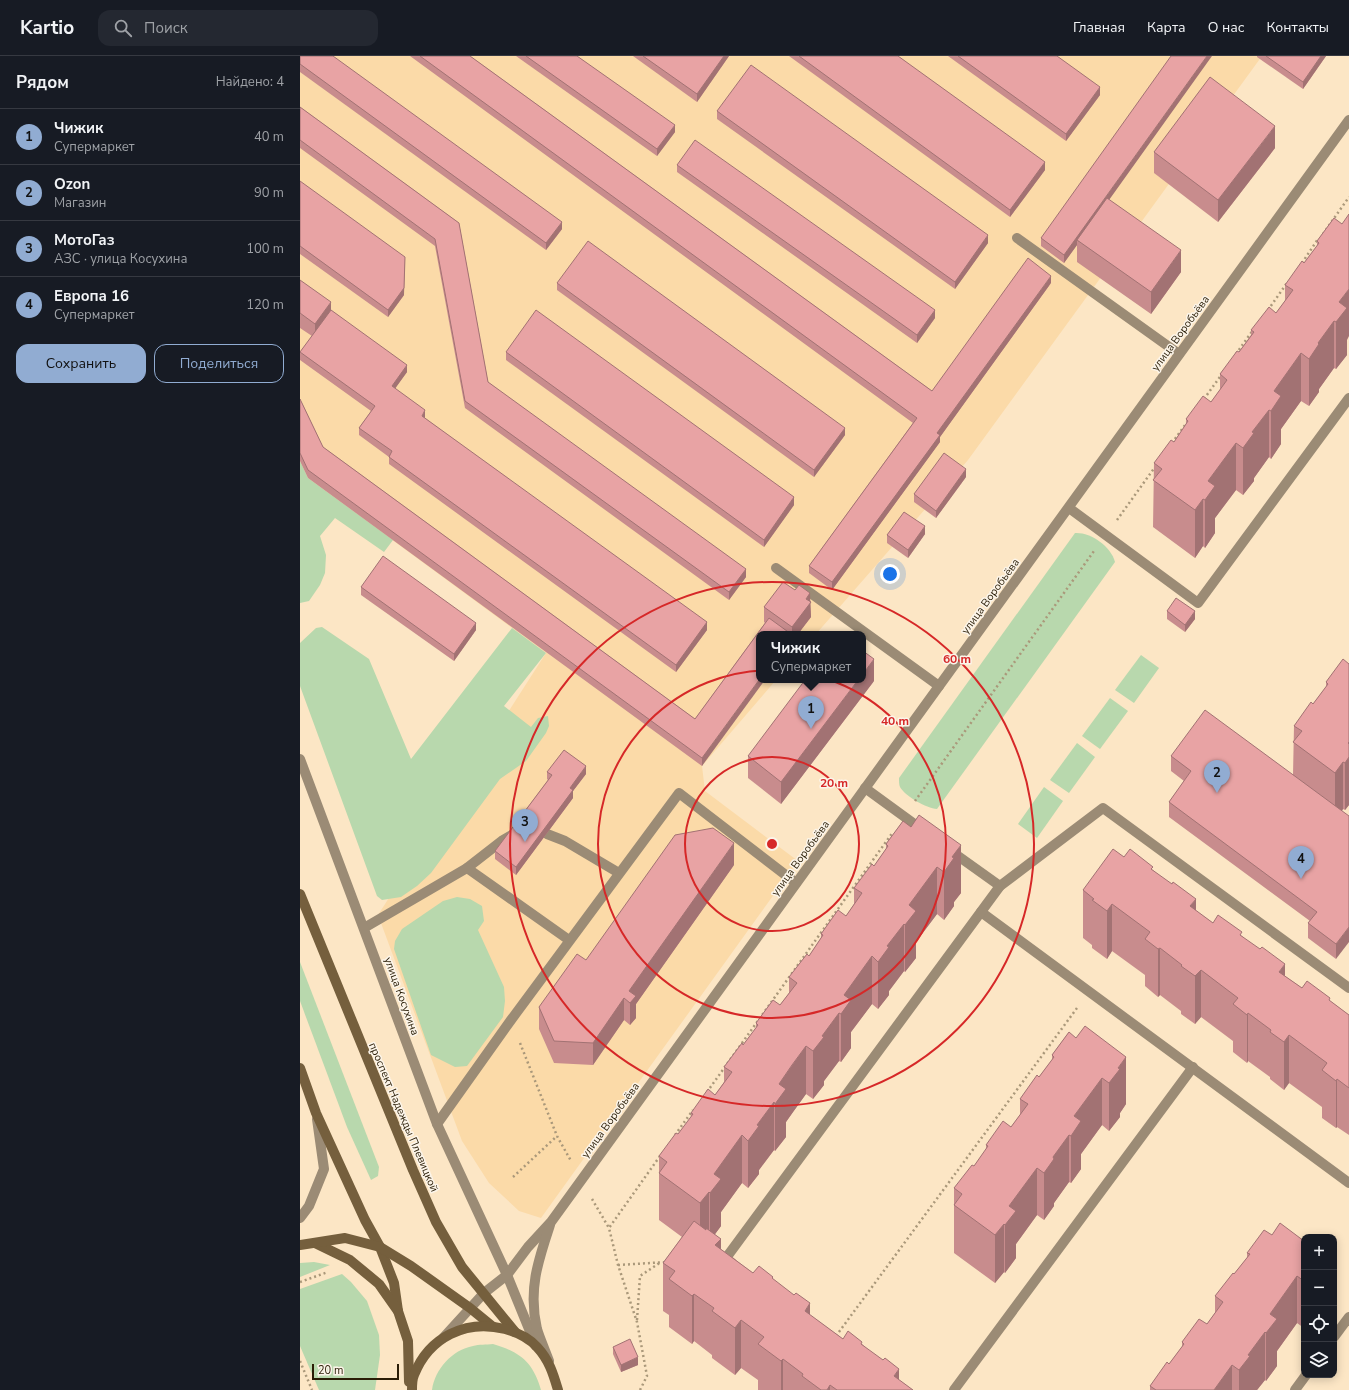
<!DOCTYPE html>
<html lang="ru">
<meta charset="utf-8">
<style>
:root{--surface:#171b24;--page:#242831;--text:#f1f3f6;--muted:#9ea1a6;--line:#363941;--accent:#91acd2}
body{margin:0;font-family:"Nunito Sans",sans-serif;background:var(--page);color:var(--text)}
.controls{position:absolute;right:12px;bottom:12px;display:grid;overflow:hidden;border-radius:8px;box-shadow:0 2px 10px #0003}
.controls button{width:36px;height:36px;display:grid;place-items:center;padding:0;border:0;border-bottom:1px solid var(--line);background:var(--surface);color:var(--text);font:20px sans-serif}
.scale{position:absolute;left:12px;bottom:10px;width:87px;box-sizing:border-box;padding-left:4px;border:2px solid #2a1d06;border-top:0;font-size:11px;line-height:14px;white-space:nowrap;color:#2a1d06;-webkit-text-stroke:3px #fcf5ea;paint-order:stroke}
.you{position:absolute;left:590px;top:518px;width:14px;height:14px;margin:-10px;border:3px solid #fff;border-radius:50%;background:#1a73e8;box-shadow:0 0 0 6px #1a73e833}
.badge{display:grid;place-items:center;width:26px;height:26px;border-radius:50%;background:var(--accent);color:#111;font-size:13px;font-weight:700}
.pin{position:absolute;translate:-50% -33px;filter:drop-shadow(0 1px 2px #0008)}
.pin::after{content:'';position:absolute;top:21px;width:14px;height:12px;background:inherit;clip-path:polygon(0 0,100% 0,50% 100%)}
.popup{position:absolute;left:456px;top:575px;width:110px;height:52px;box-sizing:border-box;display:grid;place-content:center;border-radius:8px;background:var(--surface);filter:drop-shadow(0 1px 3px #0005);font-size:13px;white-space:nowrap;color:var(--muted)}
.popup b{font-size:15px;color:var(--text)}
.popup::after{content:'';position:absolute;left:50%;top:100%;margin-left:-8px;border:8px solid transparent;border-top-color:var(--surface)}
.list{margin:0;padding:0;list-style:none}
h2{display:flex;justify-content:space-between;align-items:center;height:52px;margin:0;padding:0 16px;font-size:17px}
h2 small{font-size:13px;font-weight:400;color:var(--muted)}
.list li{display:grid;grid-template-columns:26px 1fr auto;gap:12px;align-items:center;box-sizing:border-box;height:56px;padding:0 16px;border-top:1px solid var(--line)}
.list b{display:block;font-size:15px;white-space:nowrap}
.list p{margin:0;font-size:13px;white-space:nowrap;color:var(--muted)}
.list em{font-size:13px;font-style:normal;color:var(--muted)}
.actions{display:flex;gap:8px;padding:12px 16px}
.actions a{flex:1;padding:9px 0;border:1px solid var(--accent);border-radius:12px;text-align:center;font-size:14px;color:var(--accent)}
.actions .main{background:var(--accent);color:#111}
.icon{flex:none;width:22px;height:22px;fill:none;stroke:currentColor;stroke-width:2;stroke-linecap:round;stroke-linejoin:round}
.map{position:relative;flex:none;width:1049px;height:1334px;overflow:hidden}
header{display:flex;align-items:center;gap:24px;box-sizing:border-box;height:56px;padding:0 20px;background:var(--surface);border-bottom:1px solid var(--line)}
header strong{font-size:19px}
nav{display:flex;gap:22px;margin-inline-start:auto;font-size:14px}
.search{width:280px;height:36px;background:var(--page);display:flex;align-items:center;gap:10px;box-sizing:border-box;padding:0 14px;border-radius:12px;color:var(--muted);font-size:15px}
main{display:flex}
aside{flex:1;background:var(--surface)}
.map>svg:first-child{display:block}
.built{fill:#fbdaa8}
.green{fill:#b8d8ad}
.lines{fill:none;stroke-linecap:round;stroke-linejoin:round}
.path{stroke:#aa987a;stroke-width:2.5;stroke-dasharray:2 3;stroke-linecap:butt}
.lane{stroke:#9b8b75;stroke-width:10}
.street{stroke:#9b8b75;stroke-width:10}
.secondary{stroke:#755f3d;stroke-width:10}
.wall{fill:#c88c8d}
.shaded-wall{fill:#a27273}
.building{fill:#e8a3a4;stroke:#a27273}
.ring{fill:none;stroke:#d62828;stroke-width:2}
.labels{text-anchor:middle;stroke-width:3;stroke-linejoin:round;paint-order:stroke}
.street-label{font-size:11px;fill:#2a1d06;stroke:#fcf5ea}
.centre{fill:#d62828;stroke:#fcf5ea;stroke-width:2}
.ring-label{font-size:12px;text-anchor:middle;font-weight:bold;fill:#d62828;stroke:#fcf5ea;stroke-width:3;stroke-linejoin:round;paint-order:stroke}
</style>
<header>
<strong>Kartio</strong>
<div class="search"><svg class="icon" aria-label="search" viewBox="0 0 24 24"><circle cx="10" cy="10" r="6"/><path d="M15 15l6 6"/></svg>Поиск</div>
<nav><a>Главная</a><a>Карта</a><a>О нас</a><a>Контакты</a></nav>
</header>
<main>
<aside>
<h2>Рядом<small>Найдено: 4</small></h2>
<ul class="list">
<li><span class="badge">1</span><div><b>Чижик</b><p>Супермаркет</p></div><em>40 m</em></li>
<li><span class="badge">2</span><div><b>Ozon</b><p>Магазин</p></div><em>90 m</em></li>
<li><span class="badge">3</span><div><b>МотоГаз</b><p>АЗС · улица Косухина</p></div><em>100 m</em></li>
<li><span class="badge">4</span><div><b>Европа 16</b><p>Супермаркет</p></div><em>120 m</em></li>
</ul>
<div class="actions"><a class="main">Сохранить</a><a>Поделиться</a></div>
</aside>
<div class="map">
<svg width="1049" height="1334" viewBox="0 0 1049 1334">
<rect width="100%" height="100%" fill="#fce6c5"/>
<polygon class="built" points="0,0 962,0 668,404 516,578 459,578 459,624 476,624 402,710 405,735 498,805 241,1162 219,1155 189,1127 162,1085 78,859 246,597 8,422 0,405"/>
<g class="green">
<polygon points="0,405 8,422 93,484 84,496 35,462 20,480 26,499 25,517 20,529 9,545 0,547"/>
<path d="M775,477c15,-1 36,13 40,29l-178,247c-11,-1 -31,-12 -37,-22 -1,-2 -1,-6 -1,-9z"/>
<polygon points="22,571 69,603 111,703 212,572 246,597 204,650 231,671 238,662 248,660 249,670 246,677 226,705 200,723 131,817 117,830 101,841 82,844 77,840 0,630 0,587 16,572"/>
<polygon points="841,599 859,612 834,647 815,634"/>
<polygon points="810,642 828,655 800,693 782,680"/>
<polygon points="777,687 795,701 769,737 750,724"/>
<polygon points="744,731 763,745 737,782 718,768"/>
<polygon points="157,841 170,843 182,850 184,865 178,874 204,931 205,945 203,961 167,1010 155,1011 131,999 94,893 95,885 102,873 143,845"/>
<polygon points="0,906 79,1111 78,1120 71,1124 47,1071 0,945"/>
<polygon points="14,1206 30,1209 0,1221 0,1207"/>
<polygon points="42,1218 51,1226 67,1245 79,1279 80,1299 75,1334 19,1334 0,1290 0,1233"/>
<path d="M193,1288c27,8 40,18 48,46h-109c3,-21 20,-40 41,-44 6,-2 13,-1 20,-2z"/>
</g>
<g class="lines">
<g class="path">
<polyline points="1023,178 1049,141"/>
<polyline points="1002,207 1018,183"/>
<polyline points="968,254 987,227"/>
<polyline points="936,298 953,274"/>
<polyline points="904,343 922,318"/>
<polyline points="872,387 888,365"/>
<polyline points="817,464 855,411"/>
<polyline points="615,745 794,495"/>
<polyline points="220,987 257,1080 271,1105"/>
<polyline points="407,1036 593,776"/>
<polyline points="375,1079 393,1054"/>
<polyline points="213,1121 257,1080"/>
<polyline points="292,1143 309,1172"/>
<polyline points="318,1209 367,1206"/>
<polyline points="0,1226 28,1216"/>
<polyline points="337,1264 340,1220 361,1206"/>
<polyline points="536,1280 777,952"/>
<polyline points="0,1305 12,1334"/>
<polyline points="340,1334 347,1320 337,1266 318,1209 309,1172 360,1100"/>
</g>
<g class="lane">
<polyline points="717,182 879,298"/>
<polyline points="769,452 898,547 1049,342"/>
<polyline points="476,512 639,630"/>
<polyline points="565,732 624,775"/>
<polyline points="247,778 265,785 319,817"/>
<polyline points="651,795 700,830"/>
<polyline points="167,812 203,784 215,777"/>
<polyline points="681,856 1049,1127"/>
<polyline points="64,872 167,812 269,884"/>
<polyline points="137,1068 211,964 379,737 496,827"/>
<polyline points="432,1207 426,1202 700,830 803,752 1049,932"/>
<polyline points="1034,1281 1049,1261"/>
<polyline points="654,1334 893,1011"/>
<polyline points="995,1334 1006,1319"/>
</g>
<g class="street">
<polyline points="0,703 137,1068 207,1219 236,1290"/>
<polyline points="0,1162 9,1150 24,1113 17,1063"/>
<polyline points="143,1282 184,1237 207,1219 228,1191 251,1166 1049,64"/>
<path d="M249,1305c-4,-11 -9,-22 -12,-32 -9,-39 1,-68 13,-104"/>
</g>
<g class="secondary">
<polyline points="0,838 113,1114 136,1166 162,1211 215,1276"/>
<polyline points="0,1012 16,1057 65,1164 80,1191 94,1227 98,1255"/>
<polyline points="15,1187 50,1204 79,1228 98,1255 108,1285 109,1326"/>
<polyline points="0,1189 45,1182 80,1191 111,1210 170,1252 192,1270"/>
<path d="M112,1334c0,-5 0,-11 2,-15 15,-38 52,-56 91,-46 11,3 24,9 32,18 12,13 16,26 21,43"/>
</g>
</g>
<g class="wall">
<polygon points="0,0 262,173 246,194 0,16"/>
<polygon points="110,0 170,0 632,335 751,227 640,381 640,386 532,534 509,517 509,510 613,367"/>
<polygon points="216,0 277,0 375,76 357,100"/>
<polygon points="333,0 429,0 397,46"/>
<polygon points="489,0 598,0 745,114 710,161"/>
<polygon points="648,0 757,0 800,39 766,85"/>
<polygon points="957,0 1026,0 1003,33 957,1"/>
<polygon points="0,51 159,167 188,326 446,521 429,544 165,352 135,190 0,92"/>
<polygon points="417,55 688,187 655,233 417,63"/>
<polygon points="975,92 918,166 854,117 854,96"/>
<polygon points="377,109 635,262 617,287 377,116"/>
<polygon points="0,125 104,239 88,261 0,198"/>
<polygon points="809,144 881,216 851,258 777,206 777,189 764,207 741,190 741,182"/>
<polygon points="1034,162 1047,284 1047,299 1036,313 1034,312 1019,333 1019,336 1009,350 1001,345 981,373 981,388 971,403 969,401 954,422 954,425 943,439 936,434 915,462 915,477 905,492 903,490 895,502 853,471 854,407 874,386 886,368 886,363 911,346 920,334 920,318 939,296 951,279 951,274 976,257 985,245 985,229 1004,207 1017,190 1017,185"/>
<polygon points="0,224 31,254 107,316 95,332 125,362 407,574 376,616 89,408 89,401 59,379 59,372 71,355 0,304 0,296 12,280 0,272"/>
<polygon points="257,227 545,379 514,421 257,234"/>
<polygon points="206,296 494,449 464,491 206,304"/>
<polygon points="0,343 23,391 395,663 465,567 464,566 464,551 510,545 511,561 498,578 459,578 402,710 8,422 0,405"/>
<polygon points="666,421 636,462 614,446 614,438"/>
<polygon points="625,478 608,502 587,487 587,479"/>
<polygon points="61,531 176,574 154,605 61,539"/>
<polygon points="867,555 895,563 885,576 867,563"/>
<polygon points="1049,608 1049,749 1045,754 1043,753 1042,755 1036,903 1008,882 1008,867 1010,865 869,761 869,746 884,725 871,715 871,700 993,719 994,670 1013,648 1026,631 1026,626"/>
<polygon points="574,625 481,748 448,722 448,700"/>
<polygon points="247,716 286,718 273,735 273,742 216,819 195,803 195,795 248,724 247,723"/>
<polygon points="603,765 661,837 654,846 654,850 644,864 637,858 616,886 616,902 605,916 604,915 589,935 589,939 578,953 572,948 551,976 551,992 541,1006 539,1005 524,1025 524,1029 513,1043 506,1038 492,1057 486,1066 486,1081 475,1095 474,1094 459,1114 459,1118 448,1132 442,1127 421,1156 421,1170 415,1178 421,1193 453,1217 473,1223 510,1259 543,1283 562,1288 599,1324 613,1334 458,1334 458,1324 441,1312 435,1319 412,1302 412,1299 394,1285 392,1288 369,1271 369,1259 363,1255 363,1207 382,1181 359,1164 359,1100 378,1078 391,1061 391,1057 415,1039 424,1026 424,1011 443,989 456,972 456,967 480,949 489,937 489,921 509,900 521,882 521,878 546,860 554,848 554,832 574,810 586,793 586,788"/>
<polygon points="824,801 853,814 896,855 913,867 942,880 985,920 1002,932 1030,945 1049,959 1049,1079 1037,1071 1036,1072 1022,1062 1022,1051 989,1027 984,1034 970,1023 970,1021 948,1005 947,1007 933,996 933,985 901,961 895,968 881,958 881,955 860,939 858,941 845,930 845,919 812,895 807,903 792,892 792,889 783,882 783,834"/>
<polygon points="434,809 336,948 336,962 330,969 324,964 293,1009 254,1007 239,973 239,951 286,904"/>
<polygon points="769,976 826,1048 820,1057 820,1061 809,1075 802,1069 781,1098 781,1113 771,1127 769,1126 754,1147 754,1150 744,1164 737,1159 716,1188 716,1202 705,1217 704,1216 695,1227 654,1197 654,1132 674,1110 686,1094 686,1089 711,1071 720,1059 720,1043 739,1021 752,1004 752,999"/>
<polygon points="972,1179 1004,1185 1004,1272 997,1267 977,1295 977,1310 966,1325 965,1324 957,1334 850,1334 850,1330 869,1308 882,1291 882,1286 907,1268 915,1257 915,1240 934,1218 947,1202 947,1197"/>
<polygon points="313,1291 338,1309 321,1316 313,1298"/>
</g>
<g class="shaded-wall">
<polygon points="424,0 429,0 397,46 397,38"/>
<polygon points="907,0 912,0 779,186 777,184 777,189 764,207 764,199"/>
<polygon points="1021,0 1026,0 1003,33 1003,26"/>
<polygon points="800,31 800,39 766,85 766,78"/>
<polygon points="375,69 375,76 357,100 357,93"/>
<polygon points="975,70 975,92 918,166 918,144"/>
<polygon points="745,106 745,114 710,161 710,154"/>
<polygon points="262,166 262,173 246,194 246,187"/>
<polygon points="688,179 688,187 655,233 655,226"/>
<polygon points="881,194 881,216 851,258 851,236"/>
<polygon points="105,201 104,239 88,261 88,254"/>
<polygon points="751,220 751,227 640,381 640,386 532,534 532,526 637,377"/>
<polygon points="1049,233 1049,280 1047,284 1047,299 1036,313 1036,266 1039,246"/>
<polygon points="31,246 31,261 15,283 15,268"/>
<polygon points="635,254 635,262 617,287 617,279"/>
<polygon points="1034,265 1034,312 1019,333 1019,336 1009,350 1009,303 1018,287"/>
<polygon points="1001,297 1001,345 981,373 981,388 971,403 971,355 974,335"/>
<polygon points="107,309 107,316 92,337 92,330"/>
<polygon points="125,354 125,362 122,367 122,360"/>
<polygon points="969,354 969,401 954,422 954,425 943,439 943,392 952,376"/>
<polygon points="545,372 545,379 514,421 514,414"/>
<polygon points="936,387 936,434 915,462 915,477 905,492 905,444 908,425"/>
<polygon points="666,413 666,421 636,462 636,455"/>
<polygon points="494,441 494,449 464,491 464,484"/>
<polygon points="903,443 903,490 895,502 895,454"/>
<polygon points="625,470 625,478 608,502 608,494"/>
<polygon points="446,513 446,521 429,544 429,536"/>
<polygon points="510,537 511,561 498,578 492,578 492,571 506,543"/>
<polygon points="895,555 895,563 885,576 885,569"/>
<polygon points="407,566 407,574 376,616 376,609"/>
<polygon points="176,567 176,574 154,605 154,598"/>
<polygon points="574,603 574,625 481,748 481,726 558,624 563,624 563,618"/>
<polygon points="459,624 465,624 402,710 402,702"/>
<polygon points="1049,686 1049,749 1045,754 1045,707 1048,687"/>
<polygon points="1043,706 1043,753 1035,764 1035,717"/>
<polygon points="286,710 286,718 273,735 273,742 216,819 216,811 270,732"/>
<polygon points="434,787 434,809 336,948 336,962 330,969 330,947 329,935"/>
<polygon points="661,789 661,837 654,846 654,850 644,864 644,816 652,801"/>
<polygon points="637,811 637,858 616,886 616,902 605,916 605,869 609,849"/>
<polygon points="896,843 896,890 890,850"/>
<polygon points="812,848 812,895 807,903 807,855"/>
<polygon points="604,868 604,915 589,935 589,939 578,953 578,906 587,890"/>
<polygon points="1049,871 1049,886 1036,903 1036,888"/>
<polygon points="860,892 860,939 858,941 858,893"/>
<polygon points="572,900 572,948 551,976 551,992 541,1006 541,958 544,939"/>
<polygon points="985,908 985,956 979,916"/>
<polygon points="901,914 901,961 895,968 895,920"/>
<polygon points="324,942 324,964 293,1009 293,987"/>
<polygon points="539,957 539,1005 524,1025 524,1029 513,1043 513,995 522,980"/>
<polygon points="948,957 948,1005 947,1007 947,959"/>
<polygon points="989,979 989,1027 984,1034 984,986"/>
<polygon points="506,990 506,1038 486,1066 486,1081 475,1095 475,1048 479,1028"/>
<polygon points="826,1001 826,1048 820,1057 820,1061 809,1075 809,1027 818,1012"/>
<polygon points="802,1022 802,1069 781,1098 781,1113 771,1127 771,1080 774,1060"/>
<polygon points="1037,1023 1037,1071 1036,1072 1036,1025"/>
<polygon points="474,1046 474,1094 459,1114 459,1118 448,1132 448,1085 457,1069"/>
<polygon points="442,1079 442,1127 421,1156 421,1170 410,1185 410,1137 414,1118"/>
<polygon points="769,1079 769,1126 754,1147 754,1150 744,1164 744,1117 753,1101"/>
<polygon points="737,1112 737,1159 716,1188 716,1202 705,1217 705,1169 709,1150"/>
<polygon points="409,1136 409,1183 400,1195 400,1147"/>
<polygon points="704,1168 704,1216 695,1227 695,1179"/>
<polygon points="421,1183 421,1230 415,1189"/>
<polygon points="997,1220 997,1267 977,1295 977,1310 966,1325 966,1277 970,1258"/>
<polygon points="394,1238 394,1285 392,1288 392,1240"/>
<polygon points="510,1247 510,1295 505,1255"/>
<polygon points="441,1264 441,1312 435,1319 435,1272"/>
<polygon points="965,1276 965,1324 957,1334 939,1334 939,1314 948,1299"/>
<polygon points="338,1301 338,1309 321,1316 321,1309"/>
<polygon points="483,1303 483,1334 481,1334 481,1305"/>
<polygon points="932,1309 932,1334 914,1334"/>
<polygon points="599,1313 599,1334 594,1320"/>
<polygon points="530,1329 530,1334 527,1334"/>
</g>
<g class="building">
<polygon points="0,0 33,0 262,166 246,187 0,8"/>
<polygon points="120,0 170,0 632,335 728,202 751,220 637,377 640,379 532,526 509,510 617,362"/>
<polygon points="226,0 277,0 375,69 357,93"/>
<polygon points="343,0 424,0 397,38"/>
<polygon points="499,0 598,0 745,106 710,154"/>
<polygon points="658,0 757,0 800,31 766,78"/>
<polygon points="871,0 907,0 764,199 741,182"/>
<polygon points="966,0 1021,0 1003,26"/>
<polygon points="451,9 688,179 655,226 417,55"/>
<polygon points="910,21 975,70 918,144 854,96"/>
<polygon points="0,51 159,167 188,326 446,513 429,536 165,345 135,183 0,84"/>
<polygon points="395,84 635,254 617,279 377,109"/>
<polygon points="0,125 105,201 104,232 88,254 0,190"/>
<polygon points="807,142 881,194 851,236 777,184"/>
<polygon points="1049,158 1049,233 1039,246 1047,252 1036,266 1034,265 1018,287 1019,288 1009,303 1001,297 974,335 981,340 971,355 969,354 952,376 954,377 943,392 936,387 908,425 915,430 905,444 903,443 895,454 853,424 862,413 854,407 871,384 874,386 888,365 886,363 903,340 911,346 927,324 920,318 937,295 939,296 954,276 951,274 969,251 976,257 993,234 985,229 1002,205 1004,207 1019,187 1017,185 1034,162 1042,168"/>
<polygon points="288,185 545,372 514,414 257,227"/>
<polygon points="0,224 31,246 15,268 0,257"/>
<polygon points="31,254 107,309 92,330 125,354 122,360 407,566 376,609 89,401 92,395 59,372 75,350 0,296"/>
<polygon points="236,254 494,441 464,484 206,296"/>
<polygon points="0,343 23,391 395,663 469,562 491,578 459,578 459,624 402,702 8,414 0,397"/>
<polygon points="644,397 666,413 636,455 614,438"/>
<polygon points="604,456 625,470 608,494 587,479"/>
<polygon points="83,500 176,567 154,598 61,531"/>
<polygon points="483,526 495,534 499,529 510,537 506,543 511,546 492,571 464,551"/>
<polygon points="876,542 895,555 885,569 867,555"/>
<polygon points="563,595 574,603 563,618"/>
<polygon points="1043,603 1049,608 1049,686 1048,687 1049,688 1049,701 1045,707 1043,706 1035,717 993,686 1002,675 994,670 1011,646 1013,648 1028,628 1026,626"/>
<polygon points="505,624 558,624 481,726 448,700"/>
<polygon points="905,654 1049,760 1049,871 1036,888 1008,867 1017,856 869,746 891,715 871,700"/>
<polygon points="264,694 286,710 270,732 273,734 216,811 195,795 252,719 247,716"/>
<polygon points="619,759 661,789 652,801 654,802 644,816 637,811 609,849 616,855 605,869 604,868 587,890 589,891 578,906 572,900 544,939 551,944 541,958 539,957 522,980 524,981 513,995 506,990 492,1009 479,1028 486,1033 475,1048 474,1046 457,1069 459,1070 448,1085 442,1079 414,1118 421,1123 410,1137 409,1136 400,1147 359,1117 367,1106 359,1100 376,1077 378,1078 393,1058 391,1057 408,1033 415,1039 432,1016 424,1011 442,987 443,989 458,969 456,967 473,944 480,949 497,927 489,921 507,898 509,900 523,879 521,878 538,854 546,860 562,837 554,832 572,808 574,810 588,790 586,788 603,765 611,771"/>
<polygon points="413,772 434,787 329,935 336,940 330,947 324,942 293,987 254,985 239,951 277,898 286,904 375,779"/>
<polygon points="813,793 824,801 830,793 853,811 851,813 872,828 873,826 896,843 890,850 913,867 918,859 942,876 940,879 960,893 962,891 985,908 979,916 1002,932 1007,925 1030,942 1029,944 1049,959 1049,1032 1037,1023 1036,1025 1022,1014 1027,1007 989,979 984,986 970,976 971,974 948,957 947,959 933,948 938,942 901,914 895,920 881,910 882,909 860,892 858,893 845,883 850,876 812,848 807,855 792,844 794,843 783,834"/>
<polygon points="785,970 826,1001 818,1012 820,1013 809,1027 802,1022 774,1060 781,1065 771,1080 769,1079 753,1101 754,1103 744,1117 737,1112 709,1150 716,1155 705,1169 704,1168 695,1179 654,1149 662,1138 654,1132 672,1109 674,1110 688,1090 686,1089 703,1065 711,1071 728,1048 720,1043 737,1019 739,1021 754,1001 752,999 769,976 776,982"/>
<polygon points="394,1165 406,1174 406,1172 421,1183 415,1189 453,1217 459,1210 473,1221 472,1222 494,1239 496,1237 510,1247 505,1255 543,1283 548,1275 562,1286 561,1288 583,1304 585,1302 599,1313 594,1320 613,1334 537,1334 530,1329 527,1334 521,1334 502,1320 503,1318 483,1303 481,1305 458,1288 464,1281 441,1264 435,1272 412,1255 414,1252 394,1238 392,1240 369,1223 375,1215 363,1207"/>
<polygon points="980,1167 1004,1185 1004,1225 997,1220 970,1258 977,1263 966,1277 965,1276 948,1299 950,1300 939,1314 932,1309 914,1334 856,1334 850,1330 867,1306 869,1308 884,1288 882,1286 899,1263 907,1268 923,1246 915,1240 933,1217 934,1218 950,1198 947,1197 964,1174 972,1179"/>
<polygon points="330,1283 338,1301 321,1309 313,1291"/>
</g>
<g class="ring">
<circle cx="472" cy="788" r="87"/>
<circle cx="472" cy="788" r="174"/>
<circle cx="472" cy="788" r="262"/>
</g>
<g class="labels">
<g class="street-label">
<text transform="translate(880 277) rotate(-54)" y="4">улица Воробьёва</text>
<text transform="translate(690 540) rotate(-54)" y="4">улица Воробьёва</text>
<text transform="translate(500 802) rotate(-54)" y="4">улица Воробьёва</text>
<text transform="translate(102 940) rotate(70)" y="4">улица Косухина</text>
<text transform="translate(104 1061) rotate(67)" y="4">проспект Надежды Плевицкой</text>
<text transform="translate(310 1064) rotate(-54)" y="4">улица Воробьёва</text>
</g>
</g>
<circle cx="472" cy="788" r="6" class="centre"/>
<g class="ring-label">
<text x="657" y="607">60 m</text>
<text x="595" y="669">40 m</text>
<text x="534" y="731">20 m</text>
</g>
</svg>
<div class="controls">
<button>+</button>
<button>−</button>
<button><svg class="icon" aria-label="locate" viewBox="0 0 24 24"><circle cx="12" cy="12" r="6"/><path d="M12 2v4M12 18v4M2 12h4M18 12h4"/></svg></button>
<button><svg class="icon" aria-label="layers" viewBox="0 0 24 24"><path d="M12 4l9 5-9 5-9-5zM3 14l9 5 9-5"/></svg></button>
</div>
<div class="scale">20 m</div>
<div class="you"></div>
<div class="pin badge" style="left:511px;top:673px">1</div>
<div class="popup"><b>Чижик</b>Супермаркет</div>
<div class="pin badge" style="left:917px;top:737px">2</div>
<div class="pin badge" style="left:225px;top:786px">3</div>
<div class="pin badge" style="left:1001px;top:823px">4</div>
</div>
</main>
